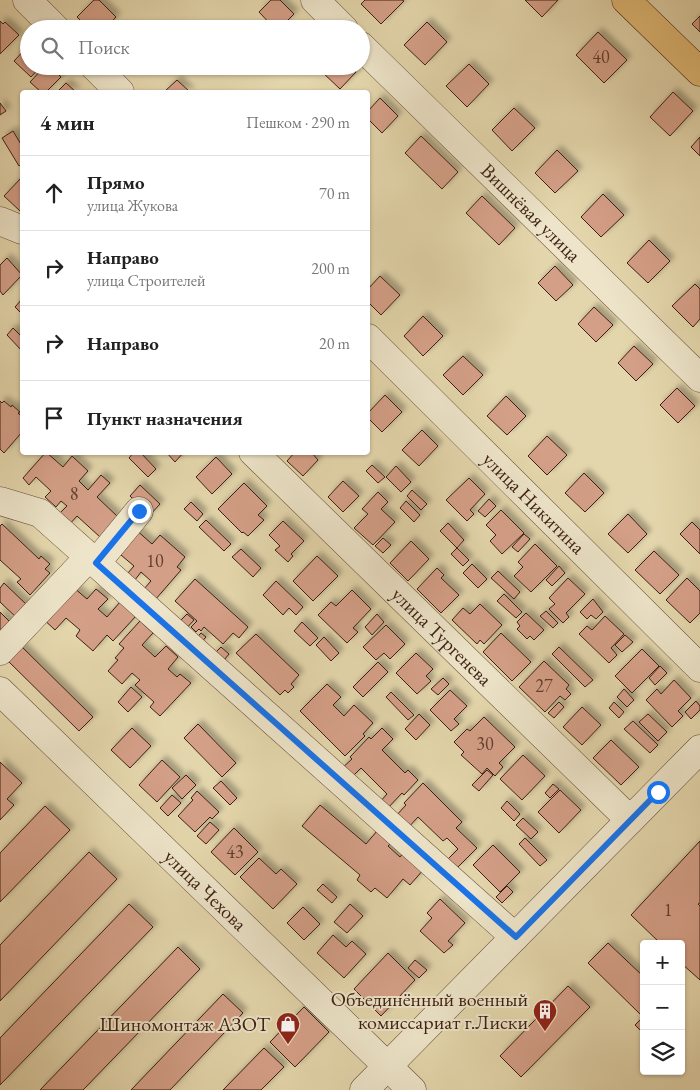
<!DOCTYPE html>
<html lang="ru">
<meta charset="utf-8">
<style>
:root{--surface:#fff;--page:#f2f2f2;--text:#222;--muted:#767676;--line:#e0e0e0}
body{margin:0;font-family:"EB Garamond",serif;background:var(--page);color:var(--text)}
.controls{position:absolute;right:15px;bottom:15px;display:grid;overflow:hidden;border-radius:5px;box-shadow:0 1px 4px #0004}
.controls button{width:45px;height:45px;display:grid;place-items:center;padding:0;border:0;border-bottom:1px solid var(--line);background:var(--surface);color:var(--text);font:25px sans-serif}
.stop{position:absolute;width:15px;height:15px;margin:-11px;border:4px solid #1a73e8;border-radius:50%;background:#fff}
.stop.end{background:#1a73e8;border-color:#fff;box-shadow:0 1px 5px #0008}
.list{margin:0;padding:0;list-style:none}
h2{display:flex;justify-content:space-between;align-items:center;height:65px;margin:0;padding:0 20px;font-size:21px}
h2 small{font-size:16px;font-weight:400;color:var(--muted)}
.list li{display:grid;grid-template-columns:32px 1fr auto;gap:15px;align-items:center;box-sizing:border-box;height:75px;padding:0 20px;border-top:1px solid var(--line)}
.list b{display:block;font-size:19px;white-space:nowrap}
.list p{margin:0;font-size:16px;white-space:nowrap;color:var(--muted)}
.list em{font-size:16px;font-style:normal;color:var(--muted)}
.icon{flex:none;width:28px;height:28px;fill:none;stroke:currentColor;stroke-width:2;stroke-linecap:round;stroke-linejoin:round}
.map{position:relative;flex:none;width:700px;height:1090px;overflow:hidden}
.search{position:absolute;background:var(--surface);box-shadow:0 1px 4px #0004;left:20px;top:20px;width:350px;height:55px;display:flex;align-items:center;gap:12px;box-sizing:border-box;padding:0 18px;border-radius:28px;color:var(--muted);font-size:19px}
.panel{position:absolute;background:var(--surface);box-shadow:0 1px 4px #0004;left:20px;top:90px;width:350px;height:365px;border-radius:5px}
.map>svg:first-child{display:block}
.building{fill:#d49f87;stroke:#3d1f12;filter:url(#shadow)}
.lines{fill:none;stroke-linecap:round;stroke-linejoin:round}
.minor-casing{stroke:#674d38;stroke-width:29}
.major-casing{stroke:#3d1f12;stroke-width:29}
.minor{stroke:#ede4c9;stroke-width:28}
.major{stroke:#e2bb76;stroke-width:28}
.route{stroke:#1a73e8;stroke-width:6}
.labels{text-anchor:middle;stroke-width:4;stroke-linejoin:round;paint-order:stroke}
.number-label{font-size:18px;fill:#633f2f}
.street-label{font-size:20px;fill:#3d1f12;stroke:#ede4c9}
.poi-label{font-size:20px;fill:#3d1f12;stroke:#ede4c9;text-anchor:end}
</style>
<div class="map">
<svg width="700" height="1090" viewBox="0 0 700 1090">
<defs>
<filter id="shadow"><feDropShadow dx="4.5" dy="-4.5" stdDeviation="2.5" flood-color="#0004"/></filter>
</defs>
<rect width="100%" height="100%" fill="#e4d6ac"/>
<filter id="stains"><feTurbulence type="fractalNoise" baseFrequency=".004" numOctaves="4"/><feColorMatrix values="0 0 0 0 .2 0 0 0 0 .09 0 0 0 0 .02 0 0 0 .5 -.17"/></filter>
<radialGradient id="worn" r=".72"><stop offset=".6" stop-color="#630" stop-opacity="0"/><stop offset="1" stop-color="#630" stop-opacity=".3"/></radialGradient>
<g class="building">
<polygon points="94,0 99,0 116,17 105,29 89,29 77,17"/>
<polygon points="271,0 280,0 294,14 279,29 275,29 259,12"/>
<polygon points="365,0 402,0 404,1 381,24 361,4"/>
<polygon points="525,0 558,0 542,17"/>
<polygon points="700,16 700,32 692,24"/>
<polygon points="0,21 3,24 5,22 19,35 0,54"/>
<polygon points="427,22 447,42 425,65 404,45"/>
<polygon points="598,32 627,60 604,83 576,55"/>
<polygon points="29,45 29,66 41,66 31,77 14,61"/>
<polygon points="469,64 489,84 467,107 446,86"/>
<polygon points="45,66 50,66 61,77 46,92 41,92 30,82"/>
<polygon points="128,66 144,66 136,74"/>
<polygon points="326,66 350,66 356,72 340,89 321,71"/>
<polygon points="177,80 190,92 164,92"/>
<polygon points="66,83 76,92 57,92"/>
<polygon points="673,92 693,111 670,136 650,117"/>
<polygon points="380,98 398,116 382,133 368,119 368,111"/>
<polygon points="0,103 6,111 0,115"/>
<polygon points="514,108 535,128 512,151 492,130"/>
<polygon points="13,131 22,146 22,164 19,166 2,138"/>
<polygon points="421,136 458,172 442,189 405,153"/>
<polygon points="700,137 700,156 691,147"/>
<polygon points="557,150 578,171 555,193 535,173"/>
<polygon points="22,177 22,209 20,211 4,196"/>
<polygon points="603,194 624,215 601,237 581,217"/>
<polygon points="482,196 515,228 499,245 466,213"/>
<polygon points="649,240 670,261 648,283 627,263"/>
<polygon points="7,258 22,275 3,295 0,291 0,265"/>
<polygon points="555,266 573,285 556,301 538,283"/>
<polygon points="380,276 400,295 381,315 368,302 368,289"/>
<polygon points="695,284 700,289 700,319 693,327 672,306"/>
<polygon points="22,299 22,314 15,307"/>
<polygon points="594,307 613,325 596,342 578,324"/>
<polygon points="423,316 443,336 423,356 404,336"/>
<polygon points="13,328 22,337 22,351 7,335"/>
<polygon points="634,346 653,364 636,381 618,363"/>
<polygon points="463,356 483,375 463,395 443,375"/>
<polygon points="677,388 695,406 678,423 660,405"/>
<polygon points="385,395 402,412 382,432 368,418 368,413"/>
<polygon points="506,396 526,416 507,435 487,416"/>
<polygon points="0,401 2,403 4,401 11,407 12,405 20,412 18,413 22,417 22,432 4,453 0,449"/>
<polygon points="422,430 438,446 419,466 402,450"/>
<polygon points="547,436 567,455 547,475 528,456"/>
<polygon points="46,452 63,467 72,456 88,471 79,481 88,490 101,475 110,483 97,497 118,517 100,537 77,516 68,526 57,516 67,506 61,501 56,507 45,497 51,491 36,477 29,485 23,478"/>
<polygon points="134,452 140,452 156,469 148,477 129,458"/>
<polygon points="166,452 184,452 175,462"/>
<polygon points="295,452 311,452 318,460 303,476 287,461"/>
<polygon points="216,457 232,474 212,494 196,477"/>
<polygon points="372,465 385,477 378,483 366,471"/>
<polygon points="396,466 411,482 401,492 386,477"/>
<polygon points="584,473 604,493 585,512 565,493"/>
<polygon points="469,478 485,494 470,510 474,514 467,521 446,500"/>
<polygon points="343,481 359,496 343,512 328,497"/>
<polygon points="244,483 267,506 258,515 264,520 248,536 243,532 242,533 218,509"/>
<polygon points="140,485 160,504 150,515 130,496"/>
<polygon points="412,490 427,504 421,510 407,496"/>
<polygon points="378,492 388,502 381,509 395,522 373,545 354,528 368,514 362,509"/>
<polygon points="489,499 496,506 485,517 478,511"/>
<polygon points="406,501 420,515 414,522 400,508"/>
<polygon points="191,502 203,514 197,521 184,509"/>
<polygon points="501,510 524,533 502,554 490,541 496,535 486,525"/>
<polygon points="628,514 647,534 628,553 608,534"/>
<polygon points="206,520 231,544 224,551 199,527"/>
<polygon points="283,521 304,541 291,554 293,556 288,562 275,550 280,546 269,535"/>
<polygon points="692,522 700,530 700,554 680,534"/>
<polygon points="448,523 464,540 457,548 440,531"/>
<polygon points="2,524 39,559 41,556 50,564 45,569 50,573 30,595 17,582 21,579 0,560 0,526"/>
<polygon points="134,528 152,544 160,535 185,557 177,567 181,570 155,600 143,590 151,581 141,572 135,580 127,574 134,566 115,550"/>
<polygon points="524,534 530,539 518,552 512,547"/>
<polygon points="383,538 391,545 383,553 375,546"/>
<polygon points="411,541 429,559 408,581 390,563"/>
<polygon points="535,544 557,566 531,592 514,576 523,567 518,562"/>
<polygon points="457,548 469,560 463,566 451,554"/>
<polygon points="241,549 261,568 253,577 232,557"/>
<polygon points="654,551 679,575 660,594 635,570"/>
<polygon points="317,556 338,576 313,601 293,581"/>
<polygon points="472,564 487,579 478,588 463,573"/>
<polygon points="559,566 565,573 552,586 546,580"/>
<polygon points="437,568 444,575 441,578 459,595 441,613 417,589"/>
<polygon points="498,571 520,592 514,599 491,578"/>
<polygon points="568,578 585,594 566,613 569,617 563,623 549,609 555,604 549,598"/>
<polygon points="687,578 700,591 700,613 690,623 666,600"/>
<polygon points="195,579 248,627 239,638 233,633 223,644 204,627 201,631 199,629 196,632 191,627 197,621 175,601"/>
<polygon points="276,581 303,607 296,615 289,608 283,615 263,595"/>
<polygon points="4,583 29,607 18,619 0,602 0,588"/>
<polygon points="73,587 87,599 96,589 108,599 98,609 107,617 120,602 136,616 113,641 107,635 93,651 76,636 80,630 66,618 55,630 40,616"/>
<polygon points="352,590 371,609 353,628 358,632 347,643 318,615 331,602 336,606"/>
<polygon points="504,594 522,612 516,618 497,601"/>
<polygon points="593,599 603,612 596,619 591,615 587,619 580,612"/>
<polygon points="480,604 502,625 484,644 480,640 477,644 452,620 463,608 470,614"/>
<polygon points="546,611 558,623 553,628 540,616"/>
<polygon points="0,612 11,623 0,644"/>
<polygon points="526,613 544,630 534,640 530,636 527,639 517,629 520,626 517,622"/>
<polygon points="187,614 194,620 184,631 177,624"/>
<polygon points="377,614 384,622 372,635 365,627"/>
<polygon points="605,616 624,634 611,648 617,655 609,663 579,634 587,626 592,630"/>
<polygon points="140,621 153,633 142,645 155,657 166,646 178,657 168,669 177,677 180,674 191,683 160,716 150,707 154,702 135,685 140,680 132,673 122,684 108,671 118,660 115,658 124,648 119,644"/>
<polygon points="302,622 318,638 310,646 294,631"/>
<polygon points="386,625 405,644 390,659 384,653 376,660 363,647"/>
<polygon points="201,633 206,637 198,646 193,642"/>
<polygon points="501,633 531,662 512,681 483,652"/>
<polygon points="256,634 299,675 291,684 294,687 288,693 285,690 280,695 236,653"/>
<polygon points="625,635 633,642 622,652 615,645"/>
<polygon points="324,637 339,653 331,661 316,645"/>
<polygon points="17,642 93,717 79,731 3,656"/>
<polygon points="221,647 229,654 220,665 211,657"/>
<polygon points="559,647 593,680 585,687 552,654"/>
<polygon points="642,649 659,666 632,693 615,676"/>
<polygon points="416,653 433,669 426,676 431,681 417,694 396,673"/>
<polygon points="544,661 569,685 566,689 571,694 565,700 560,696 545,712 519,687"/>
<polygon points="378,662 388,672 363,697 353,687"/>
<polygon points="660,666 667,673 655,685 649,678"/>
<polygon points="443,678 449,684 438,695 431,689"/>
<polygon points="674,680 691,698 678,711 683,716 672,727 646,700 657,689 661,694"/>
<polygon points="327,684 341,697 333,705 344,716 354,705 373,723 363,734 365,736 345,756 300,711"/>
<polygon points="131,687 142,697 128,712 118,702"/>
<polygon points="624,689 634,700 627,707 617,697"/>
<polygon points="450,690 467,706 454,719 459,724 451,731 430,710"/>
<polygon points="391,692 414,715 408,720 386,697"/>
<polygon points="696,701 700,706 700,710 691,719 685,712"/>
<polygon points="559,702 564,707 554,718 548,713"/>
<polygon points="614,702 624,712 619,718 609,708"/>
<polygon points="582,707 601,725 582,745 563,727"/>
<polygon points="419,714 430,725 416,740 405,729"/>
<polygon points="648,714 667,732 658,741 639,722"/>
<polygon points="484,717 515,747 499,763 503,767 495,776 487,768 482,774 461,755 464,752 454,742 467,729 470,731"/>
<polygon points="633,721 658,745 650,753 624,729"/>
<polygon points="198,724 236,763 222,777 184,738"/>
<polygon points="132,728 151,746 130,768 111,750"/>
<polygon points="382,728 393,739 382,750 405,773 408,770 418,780 404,795 402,793 386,810 379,803 387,794 361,768 350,779 341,769 352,759 350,757 369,737 371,739"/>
<polygon points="611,740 639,767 621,785 593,758"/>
<polygon points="523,755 545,776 522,800 500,779"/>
<polygon points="162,760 180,777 157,802 139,785"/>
<polygon points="0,762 22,783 7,799 14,805 0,820"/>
<polygon points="487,770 493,775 479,791 472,785"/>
<polygon points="186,775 196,785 182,799 172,788"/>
<polygon points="221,781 237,798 230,805 213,788"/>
<polygon points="423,783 462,822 456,828 477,848 457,868 448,859 458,849 447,838 443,841 418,817 407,829 395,817 406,805 404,803"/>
<polygon points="553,784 559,789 550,798 545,793"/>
<polygon points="560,790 581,810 559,833 538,812"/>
<polygon points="197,791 219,812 212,819 210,817 195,832 178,816 193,800 191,798"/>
<polygon points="172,795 181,803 168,816 160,808"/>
<polygon points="507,801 520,814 514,821 501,808"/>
<polygon points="320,805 366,844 377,831 391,843 388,846 400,857 404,852 424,869 410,885 403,879 387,898 375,888 371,892 357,880 360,875 302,826"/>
<polygon points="45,806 70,830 0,902 0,853"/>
<polygon points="523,818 538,832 531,839 516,825"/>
<polygon points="210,822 219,830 206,844 197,836"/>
<polygon points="234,828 258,852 235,875 211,852"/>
<polygon points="525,838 547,860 540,866 519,844"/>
<polygon points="700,841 700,903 698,904 700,906 700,980 681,963 681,944 661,944 631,915"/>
<polygon points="493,845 520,872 500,892 473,865"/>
<polygon points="89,852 117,879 0,1001 0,945"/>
<polygon points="259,858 276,874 281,869 297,884 273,909 240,877"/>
<polygon points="323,884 337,897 332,903 317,890"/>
<polygon points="507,886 513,892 502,903 496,897"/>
<polygon points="440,899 465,923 448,941 453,945 444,953 420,931 432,918 427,913"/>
<polygon points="129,904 153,927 0,1085 0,1038"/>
<polygon points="350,904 363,916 347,933 334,922"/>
<polygon points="303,907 320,924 304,940 287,923"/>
<polygon points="333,935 346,947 352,941 366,954 344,978 317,953"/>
<polygon points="608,943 644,977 644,1012 641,1015 588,963"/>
<polygon points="178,947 200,969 83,1090 40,1090"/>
<polygon points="388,953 415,980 381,1016 354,989"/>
<polygon points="415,960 427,970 419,978 408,968"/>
<polygon points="568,986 590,1007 521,1077 500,1056"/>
<polygon points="223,994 243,1013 170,1090 131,1090"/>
<polygon points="304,1007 329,1032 295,1067 270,1042"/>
<polygon points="644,1016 644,1034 635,1025"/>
<polygon points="264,1048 284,1067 261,1090 223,1090"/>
</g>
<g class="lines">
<g class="minor-casing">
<g id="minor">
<polyline points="27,0 56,29"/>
<polyline points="315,0 344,29"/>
<path id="s1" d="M361,46l339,332"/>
<polyline points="94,66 120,92"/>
<polyline points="0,221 22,230"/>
<path id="s2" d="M368,338l332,330"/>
<path id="s3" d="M253,452l377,368"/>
<polyline points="0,501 40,513 515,937"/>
<polyline points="96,563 139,511"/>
<polyline points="0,651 89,557"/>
<path id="s4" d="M0,691l412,399"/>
<polyline points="364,1090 700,749"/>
</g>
</g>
<g class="major-casing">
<polyline id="major" points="626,0 700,72"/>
</g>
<use href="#minor" class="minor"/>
<use href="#major" class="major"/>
</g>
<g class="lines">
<polyline class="route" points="139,511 96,563 516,937 658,792"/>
</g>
<defs>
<g id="building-pin" transform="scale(1.25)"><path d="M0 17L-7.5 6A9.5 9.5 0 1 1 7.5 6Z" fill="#8f2418" stroke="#ede4c9"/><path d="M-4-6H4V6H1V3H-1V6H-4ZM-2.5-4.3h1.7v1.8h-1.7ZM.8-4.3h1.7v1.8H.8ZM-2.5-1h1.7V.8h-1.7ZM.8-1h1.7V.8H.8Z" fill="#fff"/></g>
<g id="shop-pin" transform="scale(1.25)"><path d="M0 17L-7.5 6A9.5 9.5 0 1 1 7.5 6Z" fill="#8f2418" stroke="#ede4c9"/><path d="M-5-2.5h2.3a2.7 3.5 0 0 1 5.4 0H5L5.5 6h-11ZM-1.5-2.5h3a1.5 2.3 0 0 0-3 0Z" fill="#fff"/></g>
</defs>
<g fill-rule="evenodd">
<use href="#building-pin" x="545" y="1011"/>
<use href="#shop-pin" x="288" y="1024"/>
</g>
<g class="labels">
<g class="number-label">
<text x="601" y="63">40</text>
<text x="74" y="500">8</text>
<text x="155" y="567">10</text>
<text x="544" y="692">27</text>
<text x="485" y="750">30</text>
<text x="235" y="858">43</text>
<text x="668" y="916">1</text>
</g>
<g class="street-label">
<text dy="7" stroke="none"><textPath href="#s1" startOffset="238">Вишнёвая улица</textPath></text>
<text dy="7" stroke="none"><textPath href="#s2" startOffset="234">улица Никитина</textPath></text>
<text dy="7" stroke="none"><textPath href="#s3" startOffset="264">улица Тургенева</textPath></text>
<text dy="7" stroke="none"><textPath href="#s4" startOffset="286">улица Чехова</textPath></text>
</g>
<g class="poi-label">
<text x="528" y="1006">Объединённый военный<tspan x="528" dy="23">комиссариат г.Лиски</tspan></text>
<text x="270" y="1031">Шиномонтаж АЗОТ</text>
</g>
</g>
<rect width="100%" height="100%" filter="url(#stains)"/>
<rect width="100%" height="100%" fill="url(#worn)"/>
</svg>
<div class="controls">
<button>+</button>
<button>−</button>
<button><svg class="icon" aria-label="layers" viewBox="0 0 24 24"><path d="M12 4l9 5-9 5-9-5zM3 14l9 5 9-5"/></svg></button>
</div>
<div class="stop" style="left:658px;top:792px"></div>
<div class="stop end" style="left:139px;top:511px"></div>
<div class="search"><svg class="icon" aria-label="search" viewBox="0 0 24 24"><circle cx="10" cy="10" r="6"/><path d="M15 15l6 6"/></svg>Поиск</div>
<section class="panel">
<h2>4 мин<small>Пешком · 290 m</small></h2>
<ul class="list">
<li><svg class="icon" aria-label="ahead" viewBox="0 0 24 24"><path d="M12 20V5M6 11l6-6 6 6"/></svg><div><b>Прямо</b><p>улица Жукова</p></div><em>70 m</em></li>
<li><svg class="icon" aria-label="right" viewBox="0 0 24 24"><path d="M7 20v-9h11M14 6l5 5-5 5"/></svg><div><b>Направо</b><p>улица Строителей</p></div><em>200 m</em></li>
<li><svg class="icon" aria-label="right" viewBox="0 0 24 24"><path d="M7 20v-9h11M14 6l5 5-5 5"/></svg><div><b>Направо</b></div><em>20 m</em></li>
<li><svg class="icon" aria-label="arrive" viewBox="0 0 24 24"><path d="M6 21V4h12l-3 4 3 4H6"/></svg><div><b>Пункт назначения</b></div></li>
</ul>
</section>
</div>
